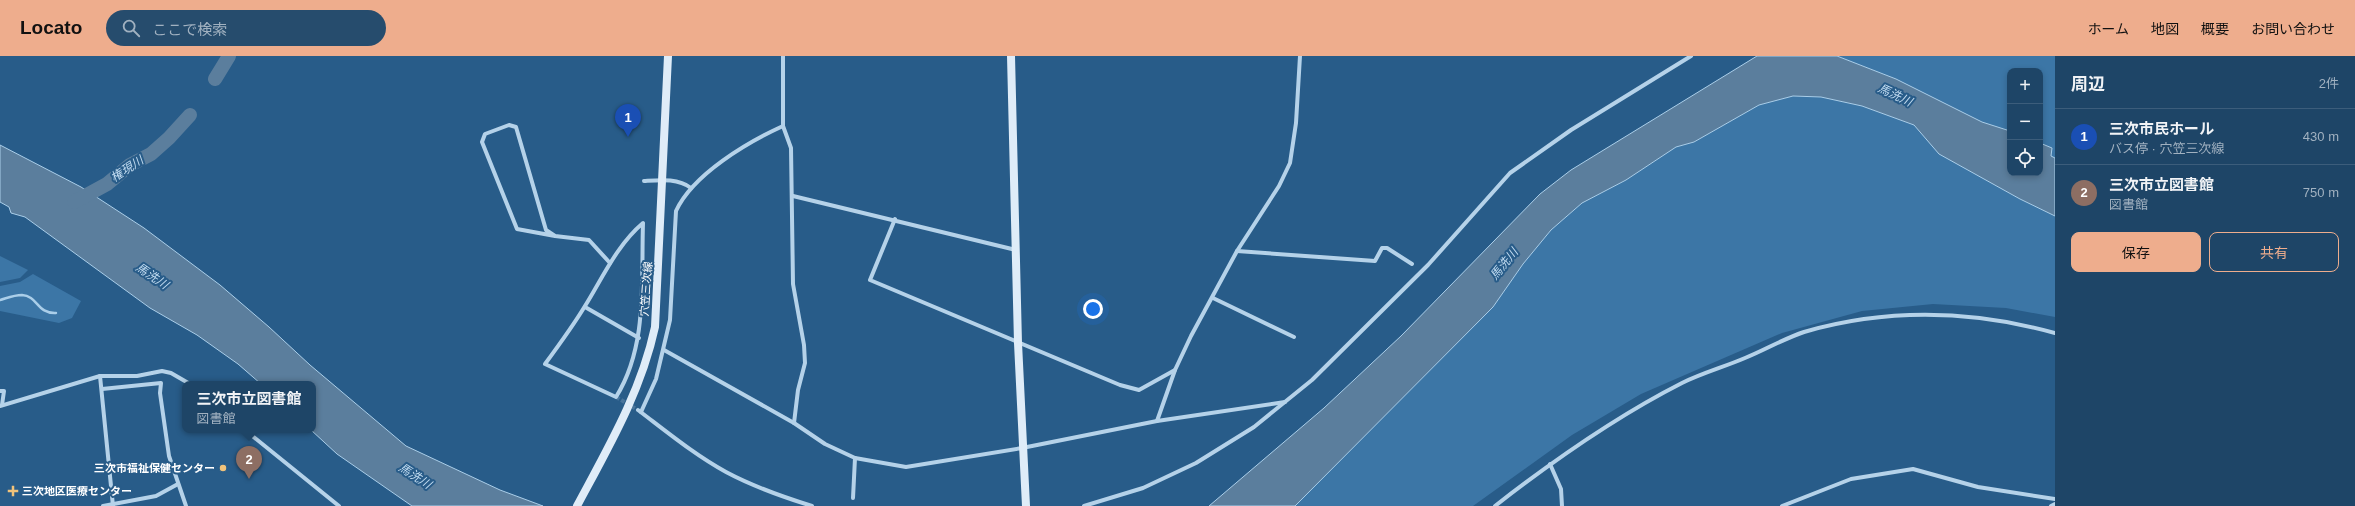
<!DOCTYPE html>
<html lang="ja">
<meta charset="utf-8">
<style>
:root{--surface:#1e4567;--page:#264c6d;--text:#f1f3f6;--muted:#a1b1c0;--line:#3c5d7b;--accent:#eead8d}
body{margin:0;font-family:Helvetica,"Noto Sans JP",sans-serif;background:var(--page);color:var(--text)}
.controls{position:absolute;right:12px;top:12px;display:grid;overflow:hidden;border-radius:8px;box-shadow:0 2px 6px #0003}
.controls button{width:36px;height:36px;display:grid;place-items:center;padding:0;border:0;border-bottom:1px solid var(--line);background:var(--surface);color:var(--text);font:20px sans-serif}
.you{position:absolute;left:1093px;top:253px;width:14px;height:14px;margin:-10px;border:3px solid #fff;border-radius:50%;background:#1a73e8;box-shadow:0 0 0 6px #1a73e833}
.badge{display:grid;place-items:center;width:26px;height:26px;border-radius:50%;background:var(--accent);color:#fff;font-size:13px;font-weight:700}
.pin{position:absolute;translate:-50% -33px;filter:drop-shadow(0 1px 2px #0008)}
.pin::after{content:'';position:absolute;top:21px;width:14px;height:12px;background:inherit;clip-path:polygon(0 0,100% 0,50% 100%)}
.popup{position:absolute;left:182px;top:325px;width:134px;height:52px;box-sizing:border-box;display:grid;place-content:center;border-radius:8px;background:var(--surface);filter:drop-shadow(0 1px 3px #0005);font-size:13px;white-space:nowrap;color:var(--muted)}
.popup b{font-size:15px;color:var(--text)}
.popup::after{content:'';position:absolute;left:50%;top:100%;margin-left:-8px;border:8px solid transparent;border-top-color:var(--surface)}
.list{margin:0;padding:0;list-style:none}
h2{display:flex;justify-content:space-between;align-items:center;height:52px;margin:0;padding:0 16px;font-size:17px}
h2 small{font-size:13px;font-weight:400;color:var(--muted)}
.list li{display:grid;grid-template-columns:26px 1fr auto;gap:12px;align-items:center;box-sizing:border-box;height:56px;padding:0 16px;border-top:1px solid var(--line)}
.list b{display:block;font-size:15px;white-space:nowrap}
.list p{margin:0;font-size:13px;white-space:nowrap;color:var(--muted)}
.list em{font-size:13px;font-style:normal;color:var(--muted)}
.actions{display:flex;gap:8px;padding:12px 16px}
.actions a{flex:1;padding:9px 0;border:1px solid var(--accent);border-radius:8px;text-align:center;font-size:14px;color:var(--accent)}
.actions .main{background:var(--accent);color:#111}
.icon{flex:none;width:22px;height:22px;fill:none;stroke:currentColor;stroke-width:2;stroke-linecap:round;stroke-linejoin:round}
.map{position:relative;flex:none;width:2055px;height:450px;overflow:hidden}
header{display:flex;align-items:center;gap:24px;box-sizing:border-box;height:56px;padding:0 20px;background:var(--accent);color:#111}
header strong{font-size:19px}
nav{display:flex;gap:22px;margin-inline-start:auto;font-size:14px}
.search{width:280px;height:36px;background:var(--page);display:flex;align-items:center;gap:10px;box-sizing:border-box;padding:0 14px;border-radius:22px;color:var(--muted);font-size:15px}
main{display:flex}
aside{flex:1;background:var(--surface)}
.map>svg:first-child{display:block}
.green{fill:#3c76a6}
.water{fill:#5b7e9d;stroke:#aacee9}
.lines{fill:none;stroke-linecap:round;stroke-linejoin:round}
.stream{stroke:#aacee9;stroke-width:2.5}
.river{stroke:#5b7e9d;stroke-width:14}
.street-tunnel{stroke:#48749b;stroke-width:4;stroke-dasharray:4 2;stroke-linecap:butt}
.street{stroke:#b5d2e9;stroke-width:4}
.secondary{stroke:#dfecf8;stroke-width:8}
.poi-dot{fill:#f1c37b;stroke:#285c89;stroke-width:1.5}
.labels{text-anchor:middle;stroke-width:4;stroke-linejoin:round;paint-order:stroke}
.street-label{font-size:11px;fill:#fff;stroke:#285c89}
.poi-label{font-size:11px;font-weight:bold;fill:#fff;stroke:#285c89;text-anchor:end}
.water-label{font-size:12px;font-style:italic;fill:#c1dbf0;stroke:#285c89}
</style>
<header>
<strong>Locato</strong>
<div class="search"><svg class="icon" aria-label="search" viewBox="0 0 24 24"><circle cx="10" cy="10" r="6"/><path d="M15 15l6 6"/></svg>ここで検索</div>
<nav><a>ホーム</a><a>地図</a><a>概要</a><a>お問い合わせ</a></nav>
</header>
<main>
<div class="map">
<svg width="2055" height="450" viewBox="0 0 2055 450">
<rect width="100%" height="100%" fill="#285c89"/>
<g class="green">
<polygon points="1837,0 2055,0 2055,102 2051,100 2052,92 2040,87 2040,15 2010,15 2010,75 1982,66 1896,23"/>
<polygon points="1793,40 1821,41 1862,50 1914,69 1940,98 2020,143 2055,160 2055,261 2006,252 1933,248 1862,255 1782,277 1641,338 1572,379 1473,450 1295,450 1493,251 1523,208 1551,174 1582,147 1626,124 1676,91 1694,86 1759,49"/>
<polygon points="0,200 28,214 20,222 0,226"/>
<polygon points="33,218 81,245 72,262 59,267 0,255 0,230 20,226"/>
</g>
<g class="water">
<polygon points="1757,0 1837,0 1896,23 1982,66 2010,75 2010,117 2040,117 2040,87 2052,92 2051,100 2055,102 2055,160 2020,143 1939,98 1914,69 1862,50 1821,41 1793,40 1759,49 1694,86 1676,91 1626,124 1582,147 1551,174 1523,208 1493,251 1295,450 1209,450 1324,352 1401,280 1540,138 1571,114"/>
<polygon points="0,89 81,131 144,172 220,229 269,271 310,309 406,390 500,434 543,450 412,450 337,398 311,374 313,374 313,328 261,328 238,308 197,279 150,252 25,161 11,157 9,151 0,146"/>
</g>
<g class="lines">
<path class="stream" d="M0,244c7,-2 14,-5 22,-5 16,1 15,19 34,18"/>
<g class="river">
<polyline points="215,23 229,0"/>
<polyline points="74,146 107,128 130,109 151,98 169,82 190,59"/>
</g>
<polyline class="street-tunnel" points="616,341 638,354"/>
<g class="street">
<polyline points="783,0 783,70 791,92 793,228 804,289 805,307 798,334 794,367"/>
<path d="M644,125c16,-1 34,-3 47,7"/>
<polyline points="793,140 1016,194"/>
<polyline points="895,163 870,224 1120,329 1139,334 1175,314"/>
<path d="M643,167c-2,58 5,123 -27,174l-71,-33c14,-19 28,-38 40,-58 18,-29 32,-61 58,-83z"/>
<polyline points="555,180 517,173 482,86 485,78 509,69 516,71 546,174 555,180 589,184 610,207"/>
<polyline points="1237,195 1375,205 1382,192 1387,192 1412,208"/>
<polyline points="1213,242 1294,281"/>
<polyline points="585,251 639,282"/>
<polyline points="664,294 794,367 825,388 855,402 906,411 1022,392 1157,365 1285,346"/>
<polyline points="100,320 113,450"/>
<polyline points="102,333 161,327 160,337 169,400 186,450"/>
<polyline points="0,335 4,335 2,349"/>
<polyline points="0,350 100,320 137,320 162,315 171,317 190,328"/>
<path d="M638,354c29,22 57,45 88,62 28,15 57,25 86,34"/>
<path d="M641,356l15,-33 14,-59 6,-109c17,-37 72,-69 107,-85"/>
<polyline points="1157,365 1175,314 1191,280 1237,195 1279,130 1290,107 1296,67 1300,0"/>
<polyline points="245,374 339,450"/>
<polyline points="1550,408 1561,433 1562,450"/>
<polyline points="853,442 855,402"/>
<polyline points="103,450 156,440 178,428"/>
<polyline points="1084,450 1143,432 1196,407 1254,371 1312,324 1428,209 1510,117 1571,74 1691,0"/>
<path d="M1495,450c59,-46 120,-89 187,-123 20,-10 42,-16 63,-25 20,-8 38,-19 59,-26 83,-24 167,-22 251,1"/>
<polyline points="1782,450 1851,423 1913,413 1978,431 2055,443"/>
<polyline points="2051,450 2055,448"/>
</g>
<g class="secondary">
<polyline points="1011,0 1018,287 1026,450"/>
<path d="M577,450c31,-58 64,-114 78,-179l13,-271"/>
</g>
</g>
<g class="poi-dot">
<circle cx="223" cy="412" r="4"/>
<path d="M11 429h4v4h4v4h-4v4h-4v-4h-4v-4h4z"/>
</g>
<g class="labels">
<g class="street-label">
<text transform="translate(646 233) rotate(-86)" y="4">穴笠三次線</text>
</g>
<g class="poi-label">
<text x="215" y="416">三次市福祉保健センター</text>
<text x="22" y="439" text-anchor="start">三次地区医療センター</text>
</g>
<g class="water-label">
<text transform="translate(1895 39) rotate(25)" y="4">馬洗川</text>
<text transform="translate(127 113) rotate(-33)" y="4">権現川</text>
<text transform="translate(1504 208) rotate(-51)" y="4">馬洗川</text>
<text transform="translate(152 220) rotate(34)" y="4">馬洗川</text>
<text transform="translate(415 420) rotate(33)" y="4">馬洗川</text>
</g>
</g>
</svg>
<div class="controls">
<button>+</button>
<button>−</button>
<button><svg class="icon" aria-label="locate" viewBox="0 0 24 24"><circle cx="12" cy="12" r="6"/><path d="M12 2v4M12 18v4M2 12h4M18 12h4"/></svg></button>
</div>
<div class="you"></div>
<div class="pin badge" style="left:628px;top:81px;background:#1a4fb4">1</div>
<div class="pin badge" style="left:249px;top:423px;background:#8d6e63">2</div>
<div class="popup"><b>三次市立図書館</b>図書館</div>
</div>
<aside>
<h2>周辺<small>2件</small></h2>
<ul class="list">
<li><span class="badge" style="background:#1a4fb4">1</span><div><b>三次市民ホール</b><p>バス停 · 穴笠三次線</p></div><em>430 m</em></li>
<li><span class="badge" style="background:#8d6e63">2</span><div><b>三次市立図書館</b><p>図書館</p></div><em>750 m</em></li>
</ul>
<div class="actions"><a class="main">保存</a><a>共有</a></div>
</aside>
</main>
